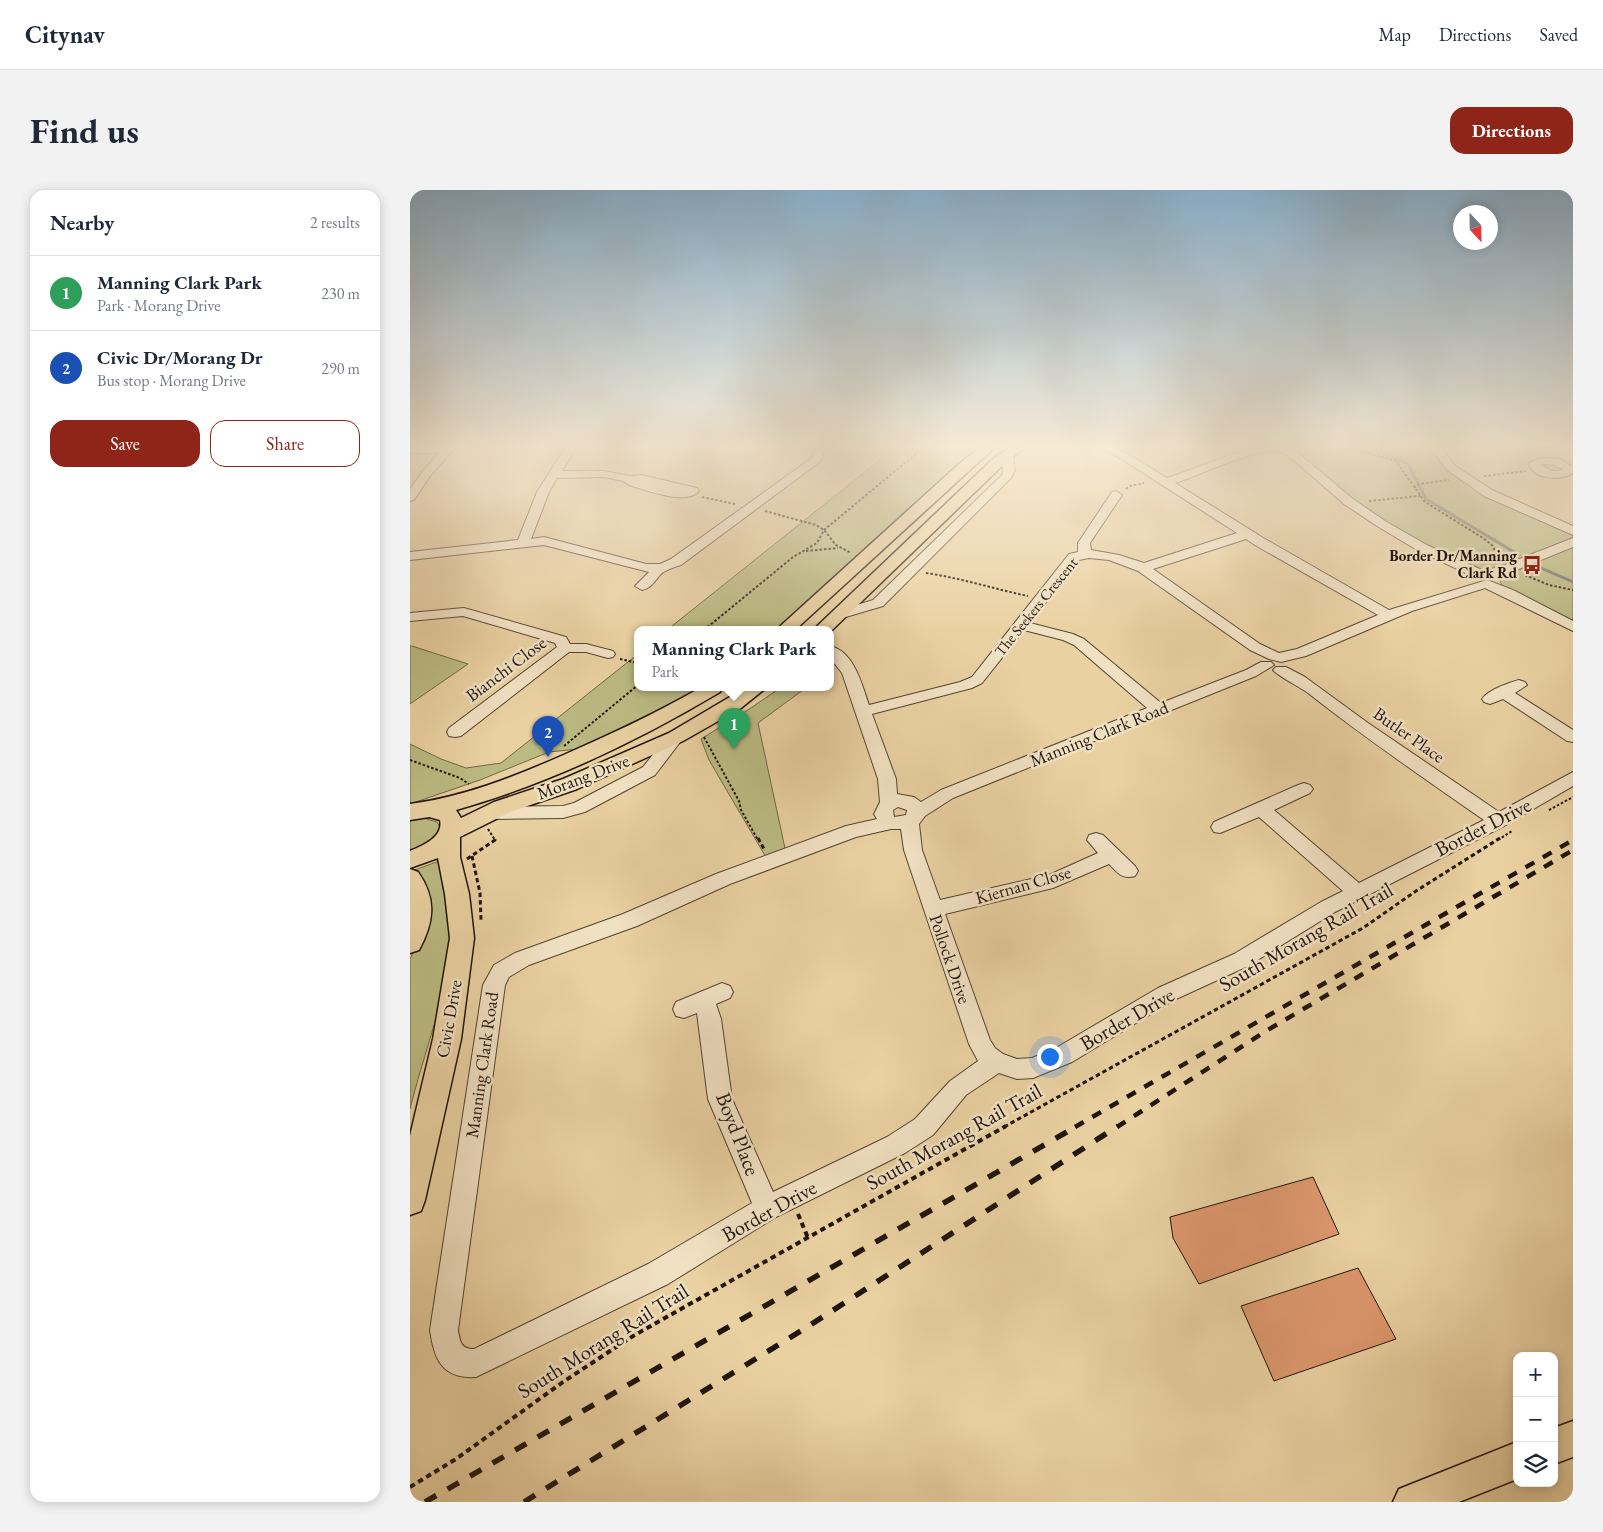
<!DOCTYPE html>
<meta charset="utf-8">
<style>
:root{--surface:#fff;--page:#f2f2f3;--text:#1f2937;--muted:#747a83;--line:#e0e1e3;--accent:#8f2418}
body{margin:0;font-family:"EB Garamond",serif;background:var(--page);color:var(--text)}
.controls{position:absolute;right:15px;bottom:15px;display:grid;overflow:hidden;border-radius:10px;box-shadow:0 2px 12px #0003}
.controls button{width:45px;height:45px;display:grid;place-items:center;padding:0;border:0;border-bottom:1px solid var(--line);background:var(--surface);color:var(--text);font:25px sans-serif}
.compass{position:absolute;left:1043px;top:15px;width:45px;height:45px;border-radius:50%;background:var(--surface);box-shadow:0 2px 12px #0003;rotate:158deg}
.you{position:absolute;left:639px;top:866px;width:18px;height:18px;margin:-12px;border:4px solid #fff;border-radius:50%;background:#1a73e8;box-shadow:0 0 0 8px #1a73e833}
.badge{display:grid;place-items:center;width:32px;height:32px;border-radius:50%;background:var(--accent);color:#fff;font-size:16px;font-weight:700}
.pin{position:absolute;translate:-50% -41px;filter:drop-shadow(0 1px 2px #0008)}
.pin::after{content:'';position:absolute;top:26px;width:18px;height:15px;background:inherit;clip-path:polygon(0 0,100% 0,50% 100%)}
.popup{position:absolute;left:224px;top:436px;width:200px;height:65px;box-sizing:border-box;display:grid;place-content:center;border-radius:10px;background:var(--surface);filter:drop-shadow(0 1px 4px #0005);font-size:16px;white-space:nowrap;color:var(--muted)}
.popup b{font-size:19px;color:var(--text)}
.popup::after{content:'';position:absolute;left:50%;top:100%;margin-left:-10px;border:10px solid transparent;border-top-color:var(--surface)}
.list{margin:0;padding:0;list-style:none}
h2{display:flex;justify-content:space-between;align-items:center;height:65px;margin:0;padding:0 20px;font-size:21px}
h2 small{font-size:16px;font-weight:400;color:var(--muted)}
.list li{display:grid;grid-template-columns:32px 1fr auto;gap:15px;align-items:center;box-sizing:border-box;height:75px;padding:0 20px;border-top:1px solid var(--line)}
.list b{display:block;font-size:19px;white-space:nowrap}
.list p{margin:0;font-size:16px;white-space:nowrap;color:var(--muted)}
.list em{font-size:16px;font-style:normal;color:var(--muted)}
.actions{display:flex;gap:10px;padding:15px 20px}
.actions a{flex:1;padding:11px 0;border:1px solid var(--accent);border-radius:15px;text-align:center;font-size:18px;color:var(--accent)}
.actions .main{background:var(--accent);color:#fff}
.icon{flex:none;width:28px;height:28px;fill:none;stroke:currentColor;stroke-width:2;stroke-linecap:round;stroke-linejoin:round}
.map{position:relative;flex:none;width:1163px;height:1312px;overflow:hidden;border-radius:15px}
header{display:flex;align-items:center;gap:30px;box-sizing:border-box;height:70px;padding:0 25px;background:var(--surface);border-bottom:1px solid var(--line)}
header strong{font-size:24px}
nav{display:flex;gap:28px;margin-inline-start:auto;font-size:18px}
.intro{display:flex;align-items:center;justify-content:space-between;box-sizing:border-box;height:120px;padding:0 30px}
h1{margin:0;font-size:35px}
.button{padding:12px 22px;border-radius:15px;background:var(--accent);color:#fff;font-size:18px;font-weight:700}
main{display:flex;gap:30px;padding:0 30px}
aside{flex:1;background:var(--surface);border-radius:15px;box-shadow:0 2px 12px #0003}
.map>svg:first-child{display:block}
.green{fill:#bbba82;stroke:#6e6848}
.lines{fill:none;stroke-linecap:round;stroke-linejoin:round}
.stream{stroke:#6c7471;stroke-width:3}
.building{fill:#dd976d;stroke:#20150e}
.minor-casing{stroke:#524433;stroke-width:2}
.major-casing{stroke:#20150e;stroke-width:3}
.path-far2{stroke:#20150e;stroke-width:2;stroke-dasharray:2.5 2;stroke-linecap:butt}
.path-far1{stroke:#20150e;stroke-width:3;stroke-dasharray:4.5 3;stroke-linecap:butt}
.path{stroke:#20150e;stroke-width:4;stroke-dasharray:5.5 4;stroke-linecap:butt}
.minor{fill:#f1e1c3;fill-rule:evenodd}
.major{fill:#ead1a2;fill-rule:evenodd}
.rail-far1{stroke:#20150e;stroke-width:4.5;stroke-dasharray:10 10;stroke-linecap:butt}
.rail{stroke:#20150e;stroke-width:5.5;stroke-dasharray:13 13;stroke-linecap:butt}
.labels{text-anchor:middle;stroke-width:5;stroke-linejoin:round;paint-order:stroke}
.far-poi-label{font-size:15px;font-weight:bold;fill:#20150e;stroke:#f1e1c3;text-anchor:end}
.far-street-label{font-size:15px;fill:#20150e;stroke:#f1e1c3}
.street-label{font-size:18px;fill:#20150e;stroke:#f1e1c3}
.near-street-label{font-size:21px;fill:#20150e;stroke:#f1e1c3}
</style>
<header>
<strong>Citynav</strong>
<nav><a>Map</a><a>Directions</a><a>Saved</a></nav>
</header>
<div class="intro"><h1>Find us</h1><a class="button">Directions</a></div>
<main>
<aside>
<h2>Nearby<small>2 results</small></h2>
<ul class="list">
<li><span class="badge" style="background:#2e9e5b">1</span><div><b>Manning Clark Park</b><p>Park · Morang Drive</p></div><em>230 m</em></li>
<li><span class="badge" style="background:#1a4fb4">2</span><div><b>Civic Dr/Morang Dr</b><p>Bus stop · Morang Drive</p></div><em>290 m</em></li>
</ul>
<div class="actions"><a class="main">Save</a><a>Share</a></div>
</aside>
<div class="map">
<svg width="1163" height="1312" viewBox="0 0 1163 1312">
<rect width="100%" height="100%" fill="#ead1a2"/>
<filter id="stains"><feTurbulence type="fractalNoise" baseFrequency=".004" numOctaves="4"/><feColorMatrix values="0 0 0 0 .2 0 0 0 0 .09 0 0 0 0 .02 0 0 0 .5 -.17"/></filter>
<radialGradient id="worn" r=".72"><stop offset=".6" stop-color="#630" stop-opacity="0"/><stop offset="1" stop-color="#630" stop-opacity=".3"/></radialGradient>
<g class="green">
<polygon points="485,258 571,258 553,271 365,440 257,440"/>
<polygon points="881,258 1023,258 1033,274 1162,344 1163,348 1077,382 1061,380 950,317"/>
<polygon points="1163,357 1163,434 1095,398 1090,392 1091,386 1098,383"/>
<polygon points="0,456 2,456 58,474 0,514"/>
<polygon points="228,464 228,498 290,498 219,537 168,559 139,562 70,590 0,614 0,554 31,569 56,578 91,573"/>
<polygon points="370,498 403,498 393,500 348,533 376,663 357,669 299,570 291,549 341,518"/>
<polygon points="13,628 27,632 30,637 27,649 0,664 0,630"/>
<path d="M29,671c5,18 14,58 13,76 -5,59 -28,115 -42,172v-150l10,-21 2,-58 -7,-10z"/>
</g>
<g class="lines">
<g class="stream">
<polyline points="961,258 998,274 1016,309 1109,365"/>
<polyline points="1131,378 1163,392"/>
</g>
</g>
<g class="building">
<polygon points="903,987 929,1044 789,1094 763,1048 760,1027"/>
<polygon points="948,1078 986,1149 864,1191 831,1116"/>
</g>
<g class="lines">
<g class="minor-casing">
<g id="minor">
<polygon points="0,258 45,258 20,286 4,310 0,311 0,299 12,282 29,263 0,263"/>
<path d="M155,258h11l-14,23h42l26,5 11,-1 56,13 2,3c-13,15 -53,-1 -70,-6l-6,-4 -19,-4 -47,1 -8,14 -18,47 13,-2 102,27h14l11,-5 141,-101 2,-7 4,-1 6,3 -3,8 -140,104c-6,2 -16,5 -20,9 -6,6 -9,14 -19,16l-7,-4 14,-14 -105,-27 -134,15v-8l108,-12 19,-48z"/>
<path d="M691,258h15l12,6 39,24c34,-10 97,-44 131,-25l55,46 32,22 42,24 57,26 15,-4 74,-29v9l-64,26 -24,6 -11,-2 -57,-27 -40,-24 -33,-22 -54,-47c-4,-2 -9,-5 -14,-6 -29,0 -73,23 -101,32l90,56 124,71 98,-30 26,10 60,31v10l-88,-43 -73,23 -106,45 -25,6 -12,-3 -19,-9 -112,-79 -29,-11 -20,-2 -10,2 -49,63 43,11 11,5 77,64 85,-33 15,-8h10l3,3 -18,11 -303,122 -28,18 -6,8 3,26 18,50 109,-25 49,-22 -11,-13 2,-5 7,-2 7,2 32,31 3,5 -3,5c-13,4 -18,-4 -26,-12l-56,24 -108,26 45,126 5,8 8,6 14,5 15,-1 24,-10 102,-60 76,-34 87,-52 22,-11 -84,-74 -39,16 -6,-1 -3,-5 3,-5 84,-37 6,-2 6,2 3,4 -3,4 -36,17 85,73 125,-63c-59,-41 -119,-82 -176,-127 -8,-6 -30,-17 -35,-23l3,-3h10l19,10 63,46 131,89 74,-40v14l-69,40 -169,86 -87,54 -74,34 -102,62 -39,16 -16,1 -18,-6 -33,22 -33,40 -28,18 -129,64 -108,67 -192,93c-34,2 -42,-18 -46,-47l53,-345 11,-20 21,-12 108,-39 93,-40 130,-48 31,-7 -3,-5 6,-12 -2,-23 -36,-106 -12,-15v-12c24,5 32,39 39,59l91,-23 12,-5 97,-123 9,-2v-9l34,-51 4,-1 6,4 -32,48 1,7 28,5 25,8 93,-30 -117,-75zM836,349l9,6 123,70 -81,34 -18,4 -19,-9 -107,-75zM614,440l39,10 11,5 73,63 -206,82 -20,12 -7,-5 -17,-3 -1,-15 -24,-65 100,-26 10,-5zM488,617l9,3 -1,5 -12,2 -1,-7zM481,639h10l3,21 65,194 9,17 -28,20 -35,38 -28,18 -114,55 -41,-93 -11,-80 -5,-15 14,-6 3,-6 -3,-6 -8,-3 -46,19 -3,7 3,7 8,2 13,-5 11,86 44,104 -104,61 -174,85c-13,0 -14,-7 -16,-19l47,-345 4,-8 20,-12 108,-39 93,-42 126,-47z"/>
<polygon points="1021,258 1032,258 1044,275 1082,300 1163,336 1163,345 1074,306 1036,279"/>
<polygon points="597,262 603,265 605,280 601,288 473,416 429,429 424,428 422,425 424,422 463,410 592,285 593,280 591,265"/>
<path d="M1130,268l20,1 13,8v6c-12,8 -41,7 -44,-10zM1134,274l11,1 8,5 -11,1 -11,-6z"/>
<polygon points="54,418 156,447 160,454 176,454 203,461 205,464 203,467 198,468 176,462 159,462 51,546 45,547 39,546 37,542 39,538 147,457 145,453 53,426 0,431 0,423"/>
<path d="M1109,490l6,2 2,3 -12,8 58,37v12l-6,-1 -64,-42 -13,5 -6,-2 -2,-3c6,-9 26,-16 37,-19z"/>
<polygon points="266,542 272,543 274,547 245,585 175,622 153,628 78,629 72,627 69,623 72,619 78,617 153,616 164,613 233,577 260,543"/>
</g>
</g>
<g class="major-casing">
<g id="major">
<polygon points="569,258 584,258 385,440 366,440 549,274"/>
<polygon points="599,258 614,258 594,274 420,442 403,440 584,268"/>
<path d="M290,498h22l-2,4c-82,49 -172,92 -264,118l5,8 33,-16 69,-23 106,-46 76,-45h21l-25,20 -58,33 -106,48 -67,23 -50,25v20l9,37 5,44 -13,101 -36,161 -4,11 -11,4v-79l23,-97 17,-101 -5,-44 -7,-36 -28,10v-17c12,-5 34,-14 30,-31l-11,-3 -19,3v-16c52,-7 101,-26 149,-47 48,-21 96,-43 141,-69z"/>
<path d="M0,679l8,3c19,27 16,50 1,78l-9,3z"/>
<polygon points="1163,1231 1163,1267 1144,1274 1144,1238"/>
<polygon points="1107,1252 1107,1289 1049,1312 983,1312 989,1299"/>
</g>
</g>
<g class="path-far2">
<polyline points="941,258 986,271 1015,312 1073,348 1082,355 1090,370"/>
<polyline points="968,264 971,263 972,258"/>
<polyline points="1074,286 1116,281"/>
<polyline points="1004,298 1009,294 1039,290"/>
<polyline points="716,299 720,296 734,293"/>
<polyline points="292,307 325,314"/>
<polyline points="959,311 1010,306"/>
<polyline points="355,321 406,335 414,340 426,355 441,363"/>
<polyline points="396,361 428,358"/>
<path d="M516,383c35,5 68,16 102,23"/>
<polyline points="1115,385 1139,395 1163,400"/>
<polyline points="294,440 383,367 407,353 414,340 513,258"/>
<polyline points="210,469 228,473"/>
<polyline points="294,547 329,611 331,620 348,650"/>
<polyline points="154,556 228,495"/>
<polyline points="0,570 50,588 59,594"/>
<polyline points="1139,620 1163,607"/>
<polyline points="78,639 85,650"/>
<polyline points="1088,650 1102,641"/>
</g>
<g class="path-far1">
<polyline points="348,648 354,659"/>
<polyline points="62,666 70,703 71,730"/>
<polyline points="57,669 85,650 84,648"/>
<polyline points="594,937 953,738 1006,701 1090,648"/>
</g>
<g class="path">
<polyline points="388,1024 398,1048"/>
<polyline points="0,1297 46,1269 153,1192 223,1146 596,936"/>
</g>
<use href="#minor" class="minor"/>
<use href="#major" class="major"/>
<g class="rail-far1">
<polyline points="665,937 1163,650"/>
<polyline points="707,937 856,841 1163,660"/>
</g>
<g class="rail">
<polyline points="15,1312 667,936"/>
<polyline points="114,1312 394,1139 708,936"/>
</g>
</g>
<linearGradient id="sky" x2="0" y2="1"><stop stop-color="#8bb4d3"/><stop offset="0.58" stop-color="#f6ead5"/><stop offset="1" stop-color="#f6ead5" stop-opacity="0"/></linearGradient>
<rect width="1163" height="442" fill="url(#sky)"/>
<defs>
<g id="bus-bare" transform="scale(1.5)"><path d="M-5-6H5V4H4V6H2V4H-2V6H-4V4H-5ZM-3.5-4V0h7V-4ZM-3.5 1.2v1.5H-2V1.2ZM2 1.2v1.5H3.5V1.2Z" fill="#8f2418" stroke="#f1e1c3" stroke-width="2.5" paint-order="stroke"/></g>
</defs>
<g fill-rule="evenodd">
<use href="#bus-bare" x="1122" y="375"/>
</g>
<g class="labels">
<g class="far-poi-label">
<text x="1107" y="371">Border Dr/Manning<tspan x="1107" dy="17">Clark Rd</tspan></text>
</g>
<g class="far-street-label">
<text transform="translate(626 417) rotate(-51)" y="5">The Seekers Crescent</text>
</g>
<g class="street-label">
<text transform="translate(96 479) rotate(-37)" y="6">Bianchi Close</text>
<text transform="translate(689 544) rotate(-22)" y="6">Manning Clark Road</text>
<text transform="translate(999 545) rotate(35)" y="6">Butler Place</text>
<text transform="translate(173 587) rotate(-21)" y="6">Morang Drive</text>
<text transform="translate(613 695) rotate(-16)" y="6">Kiernan Close</text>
<text transform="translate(540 769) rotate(71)" y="6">Pollock Drive</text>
<text transform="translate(39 829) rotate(-80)" y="6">Civic Drive</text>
<text transform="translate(72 875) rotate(-82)" y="6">Manning Clark Road</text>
</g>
<g class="near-street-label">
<text transform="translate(1073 637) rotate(-27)" y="7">Border Drive</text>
<text transform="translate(896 747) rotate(-30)" y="7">South Morang Rail Trail</text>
<text transform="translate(717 829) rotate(-30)" y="7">Border Drive</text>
<text transform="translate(328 944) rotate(69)" y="7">Boyd Place</text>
<text transform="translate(544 947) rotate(-29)" y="7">South Morang Rail Trail</text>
<text transform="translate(359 1021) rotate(-29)" y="7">Border Drive</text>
<text transform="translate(193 1151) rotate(-32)" y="7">South Morang Rail Trail</text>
</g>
</g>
<rect width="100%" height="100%" filter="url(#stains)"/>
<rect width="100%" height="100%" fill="url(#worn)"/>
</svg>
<div class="controls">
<button>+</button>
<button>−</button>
<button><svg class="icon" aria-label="layers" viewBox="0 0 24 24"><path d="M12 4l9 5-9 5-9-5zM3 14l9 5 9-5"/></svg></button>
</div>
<svg class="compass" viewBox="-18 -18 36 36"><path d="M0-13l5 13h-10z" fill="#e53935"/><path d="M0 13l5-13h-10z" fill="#747a83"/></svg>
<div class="you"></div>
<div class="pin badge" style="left:324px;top:559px;background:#2e9e5b">1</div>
<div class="popup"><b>Manning Clark Park</b>Park</div>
<div class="pin badge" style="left:138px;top:567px;background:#1a4fb4">2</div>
</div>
</main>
